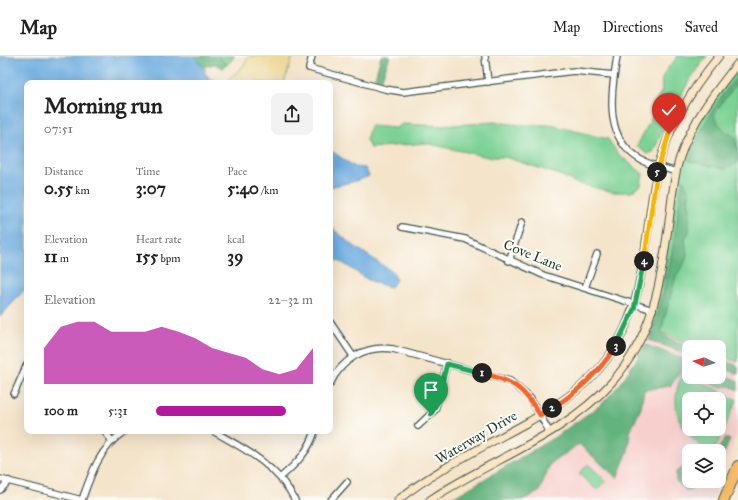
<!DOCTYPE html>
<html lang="en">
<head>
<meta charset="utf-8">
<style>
  body { margin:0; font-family:"IM FELL Great Primer",serif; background:#f2f2f2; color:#222; height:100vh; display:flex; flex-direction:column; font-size:15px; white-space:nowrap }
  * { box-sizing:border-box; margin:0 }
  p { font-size:13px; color:#767676 }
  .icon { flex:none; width:22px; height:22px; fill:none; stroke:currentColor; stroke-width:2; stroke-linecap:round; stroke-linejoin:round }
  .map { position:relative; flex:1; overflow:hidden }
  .drawer { position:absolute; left:24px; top:24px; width:309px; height:354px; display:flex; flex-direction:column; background:#fff; border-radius:8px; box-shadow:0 4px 16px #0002 }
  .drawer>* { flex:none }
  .needle { width:26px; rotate:275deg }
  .fabs { position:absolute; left:682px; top:284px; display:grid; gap:8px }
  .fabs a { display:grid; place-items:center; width:44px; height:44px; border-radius:8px; background:#fff; box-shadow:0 4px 16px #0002; font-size:20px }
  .pin { position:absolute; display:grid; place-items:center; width:34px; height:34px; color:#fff; margin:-41px -17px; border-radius:50% 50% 50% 0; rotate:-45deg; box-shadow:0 0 4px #0007 }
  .pin .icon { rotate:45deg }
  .km { position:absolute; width:20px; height:20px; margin:-10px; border-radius:50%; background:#222; color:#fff; font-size:11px; line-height:20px; text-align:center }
  .round { display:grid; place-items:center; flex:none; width:42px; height:42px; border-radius:8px; background:#f2f2f2 }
  .summary { display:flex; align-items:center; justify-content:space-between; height:68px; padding:0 20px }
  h1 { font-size:22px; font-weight:700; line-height:30px }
  .figures { display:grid; grid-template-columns:repeat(3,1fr); gap:6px; height:68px; padding:4px 20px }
  .figures div { display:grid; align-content:center }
  .figures b { font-size:17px; font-weight:700 }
  .figures small { font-size:11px; font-weight:400 }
  .figures p { font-size:11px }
  .chart { height:112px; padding:8px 20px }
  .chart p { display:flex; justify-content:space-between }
  .chart svg { width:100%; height:72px; margin-top:4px; fill:#b5179e; opacity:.7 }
  ul { padding:0 20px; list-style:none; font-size:13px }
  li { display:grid; grid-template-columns:64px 48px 1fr; align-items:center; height:30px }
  li i { height:10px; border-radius:5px; background:#b5179e }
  header { display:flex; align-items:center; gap:24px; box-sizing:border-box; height:56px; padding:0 20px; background:#fff; border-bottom:1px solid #e0e0e0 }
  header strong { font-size:19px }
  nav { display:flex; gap:22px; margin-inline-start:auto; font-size:14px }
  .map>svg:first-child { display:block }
  .built { fill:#f7d0cd; fill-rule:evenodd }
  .green { fill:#7bd194; stroke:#4d8764; fill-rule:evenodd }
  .forest { fill:#64b37e; stroke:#427859 }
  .sand { fill:#eeda9e; stroke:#868c69 }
  .water { fill:#6cace0; stroke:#46748a }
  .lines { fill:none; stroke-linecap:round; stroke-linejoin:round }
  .street-casing { stroke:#3f564a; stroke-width:8 }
  .secondary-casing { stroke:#3f564a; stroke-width:9 }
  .highway-casing { stroke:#3f564a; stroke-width:12 }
  .street { stroke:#fff; stroke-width:5.5 }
  .secondary { stroke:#fce5c4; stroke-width:7 }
  .highway { stroke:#f8bf6c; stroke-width:10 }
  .split-1-casing { stroke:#fff; stroke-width:8 }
  .split-2-casing { stroke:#fff; stroke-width:8 }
  .split-3-casing { stroke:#fff; stroke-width:8 }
  .split-4-casing { stroke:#fff; stroke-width:8 }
  .split-5-casing { stroke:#fff; stroke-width:8 }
  .split-6-casing { stroke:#fff; stroke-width:8 }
  .split-1 { stroke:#22a559; stroke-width:5 }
  .split-2 { stroke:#f0652b; stroke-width:5 }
  .split-3 { stroke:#f0652b; stroke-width:5 }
  .split-4 { stroke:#22a559; stroke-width:5 }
  .split-5 { stroke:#f5b400; stroke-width:5 }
  .split-6 { stroke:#f5b400; stroke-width:5 }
  .labels { text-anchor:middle; stroke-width:4; stroke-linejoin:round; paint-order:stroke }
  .street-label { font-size:14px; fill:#1f3d34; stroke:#fdfcf7 }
</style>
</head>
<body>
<header>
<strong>Map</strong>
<nav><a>Map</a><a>Directions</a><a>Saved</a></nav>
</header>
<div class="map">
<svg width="738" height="444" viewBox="0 0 738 444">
  <rect width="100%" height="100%" fill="#fdfcf7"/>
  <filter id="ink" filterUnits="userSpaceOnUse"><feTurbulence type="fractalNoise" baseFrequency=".025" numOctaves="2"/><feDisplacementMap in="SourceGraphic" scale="8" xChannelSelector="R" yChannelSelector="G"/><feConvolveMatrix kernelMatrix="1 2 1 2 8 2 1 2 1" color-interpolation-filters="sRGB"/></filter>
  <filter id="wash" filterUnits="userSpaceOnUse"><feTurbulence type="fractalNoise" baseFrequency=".012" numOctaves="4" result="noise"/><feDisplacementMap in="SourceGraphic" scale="16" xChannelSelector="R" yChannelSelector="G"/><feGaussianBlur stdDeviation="0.9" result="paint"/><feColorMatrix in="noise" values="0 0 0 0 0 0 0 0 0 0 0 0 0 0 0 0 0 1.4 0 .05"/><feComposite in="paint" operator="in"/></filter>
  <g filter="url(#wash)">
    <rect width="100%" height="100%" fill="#f4e4ca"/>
    <path class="built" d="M652,273L698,291H689V321H719V299L738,306V375L713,444H451L584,369L633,313ZM689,343H719V373H689ZM689,395H719V425H689Z"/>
    <g class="green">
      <path d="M218,0H234V1L227,9Z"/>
      <path d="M676,0H707C685,28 669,59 655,92L653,96L647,98L637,90L652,61V52L662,34C659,21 667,12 676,3Z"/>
      <path d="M738,12V306L719,299V291H698L650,272C671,219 665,160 682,105C693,69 716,41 738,12Z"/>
      <path d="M494,66L519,69H551L608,83L618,98L643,118L641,129L631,136H613L576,127L560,119L505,101H488L425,87L370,92L366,84L370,70L397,72L402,68L442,70Z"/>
      <path d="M683,317L737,344L714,395C707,395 700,390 695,385C674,367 671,341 683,317ZM689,343H719V373H689Z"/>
      <path d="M588,408L606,425L597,434L579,418Z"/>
    </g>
    <g class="forest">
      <path d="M194,0H218L227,9L222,12L215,8L203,11Z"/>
      <path d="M381,0H390L381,25L375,22Z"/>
      <path d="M738,19C738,33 718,46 714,61L725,76L734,80L738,95V107L724,113L689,105C702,69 714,49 738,19Z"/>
      <path d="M683,123L689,136L688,145L690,153L689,176L685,183L687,199L685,206L676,220L661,275L665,280L689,292V299L649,284C669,233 675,177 683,123Z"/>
      <path d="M646,289L689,305V317L682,314L670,330L644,334L641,352L630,376L628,395L617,422L579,388L550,408L539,436L522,444H449L555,381L602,348L620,328Z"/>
      <path d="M719,303L738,310V318L719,311Z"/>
      <path d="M719,317L738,325V334L729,330L718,331L697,321H719Z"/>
      <path d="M725,382L730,384L719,408V395H717Z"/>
      <path d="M689,408V425H708L686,435L676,425V416Z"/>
    </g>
    <path class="sand" d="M249,0H293L284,27H225L245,8Z"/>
    <g class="water">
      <path d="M0,0H194L206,14L204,16L211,24L213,23L216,27H27V231L0,261Z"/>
      <path d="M330,94L355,111L365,112L369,120C354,127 345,127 330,131Z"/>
      <path d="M330,170L351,188L394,217L396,224L391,231C382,229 373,227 365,222C353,215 344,205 330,202Z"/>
    </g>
  </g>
  <g filter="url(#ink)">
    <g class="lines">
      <defs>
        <g id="street">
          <path d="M312,0L309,12L385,33L403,36L574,15L614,19"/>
          <path d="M485,0L488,26"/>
          <path d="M617,0C612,36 602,82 641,104C652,110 665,112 676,116"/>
          <path d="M402,171L465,183L543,219L653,254"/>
          <path d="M509,205L522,166"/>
          <path d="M585,232L597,198"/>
          <path d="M330,266L353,300"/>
          <path d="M330,328C342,303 365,289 393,293L510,325L530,342L549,375"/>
          <path d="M14,338L27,308"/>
          <path d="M418,370L435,354L447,307"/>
          <path d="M104,375L112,385"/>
          <path d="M213,375C245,393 278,410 295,444"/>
          <path d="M281,421C296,408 309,395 315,375"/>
          <path d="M0,423L82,444C91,418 100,391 125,375"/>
          <path d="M0,434L9,425"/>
          <path d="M331,444L347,426"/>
        </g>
        <g id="secondary">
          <path d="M398,444C435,414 487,389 530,365C557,349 583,333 603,308C649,250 642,183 657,116C667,72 691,34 719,0"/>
          <path d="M430,444C489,404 563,381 612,326C656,276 661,221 670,158C672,139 674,120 680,101C692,65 715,36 738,7"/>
        </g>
        <path id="highway" d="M724,444L738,410"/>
      </defs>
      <use href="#street" class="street-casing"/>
      <use href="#secondary" class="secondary-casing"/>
      <use href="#highway" class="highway-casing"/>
      <use href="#street" class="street"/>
      <use href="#secondary" class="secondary"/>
      <use href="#highway" class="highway"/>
    </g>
  </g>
  <g class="lines" filter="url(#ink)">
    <defs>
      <path id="split-1" d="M431,358L437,346L447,308L482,317"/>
      <path id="split-2" d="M482,317C513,325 523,331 540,359L552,352"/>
      <path id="split-3" d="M552,352C578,336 600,315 616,290"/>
      <path id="split-4" d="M616,290L634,253L644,205"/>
      <path id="split-5" d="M644,205L657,116"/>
      <path id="split-6" d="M657,116L669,78"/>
    </defs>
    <use href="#split-1" class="split-1-casing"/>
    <use href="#split-2" class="split-2-casing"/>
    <use href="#split-3" class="split-3-casing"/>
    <use href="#split-4" class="split-4-casing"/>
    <use href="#split-5" class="split-5-casing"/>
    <use href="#split-6" class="split-6-casing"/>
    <use href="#split-1" class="split-1"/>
    <use href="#split-2" class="split-2"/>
    <use href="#split-3" class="split-3"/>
    <use href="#split-4" class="split-4"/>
    <use href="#split-5" class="split-5"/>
    <use href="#split-6" class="split-6"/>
  </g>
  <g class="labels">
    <g class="street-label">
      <text transform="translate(533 199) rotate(22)" y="5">Cove Lane</text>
      <text transform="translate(476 381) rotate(-30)" y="5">Waterway Drive</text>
    </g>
  </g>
</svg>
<div class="fabs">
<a><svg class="needle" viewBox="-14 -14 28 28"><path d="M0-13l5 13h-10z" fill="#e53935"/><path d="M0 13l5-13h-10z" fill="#767676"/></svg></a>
<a><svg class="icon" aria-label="locate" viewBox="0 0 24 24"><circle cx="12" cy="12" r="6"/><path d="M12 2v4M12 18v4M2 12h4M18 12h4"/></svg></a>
<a><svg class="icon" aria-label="layers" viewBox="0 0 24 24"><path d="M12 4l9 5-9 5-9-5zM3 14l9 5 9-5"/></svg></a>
</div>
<div class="pin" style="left:431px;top:358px;background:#1e9e55"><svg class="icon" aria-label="arrive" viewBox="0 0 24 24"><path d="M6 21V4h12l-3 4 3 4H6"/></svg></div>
<div class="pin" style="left:669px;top:78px;background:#d93025"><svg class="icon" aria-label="check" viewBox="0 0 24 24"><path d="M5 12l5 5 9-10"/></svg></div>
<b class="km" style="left:482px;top:317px">1</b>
<b class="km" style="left:552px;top:352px">2</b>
<b class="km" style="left:616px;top:290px">3</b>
<b class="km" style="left:644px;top:205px">4</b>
<b class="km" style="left:657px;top:116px">5</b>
<section class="drawer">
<div class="summary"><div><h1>Morning run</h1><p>07:51</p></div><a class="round"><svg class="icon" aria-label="share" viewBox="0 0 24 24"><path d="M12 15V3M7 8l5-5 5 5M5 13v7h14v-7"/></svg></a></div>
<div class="figures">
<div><p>Distance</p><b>0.55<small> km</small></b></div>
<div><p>Time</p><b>3:07</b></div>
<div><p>Pace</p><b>5:40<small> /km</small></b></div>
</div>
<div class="figures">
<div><p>Elevation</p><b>11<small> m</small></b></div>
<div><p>Heart rate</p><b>155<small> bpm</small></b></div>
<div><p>kcal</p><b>39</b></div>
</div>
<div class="chart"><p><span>Elevation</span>22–32 m</p>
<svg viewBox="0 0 160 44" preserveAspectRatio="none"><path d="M0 44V22L10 9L20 6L30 6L40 12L50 12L60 12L70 9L80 12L90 16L100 22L110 25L120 28L130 35L140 38L150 35L160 22V44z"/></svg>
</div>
<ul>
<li><b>100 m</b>5:31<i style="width:83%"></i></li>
</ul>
</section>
</div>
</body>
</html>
